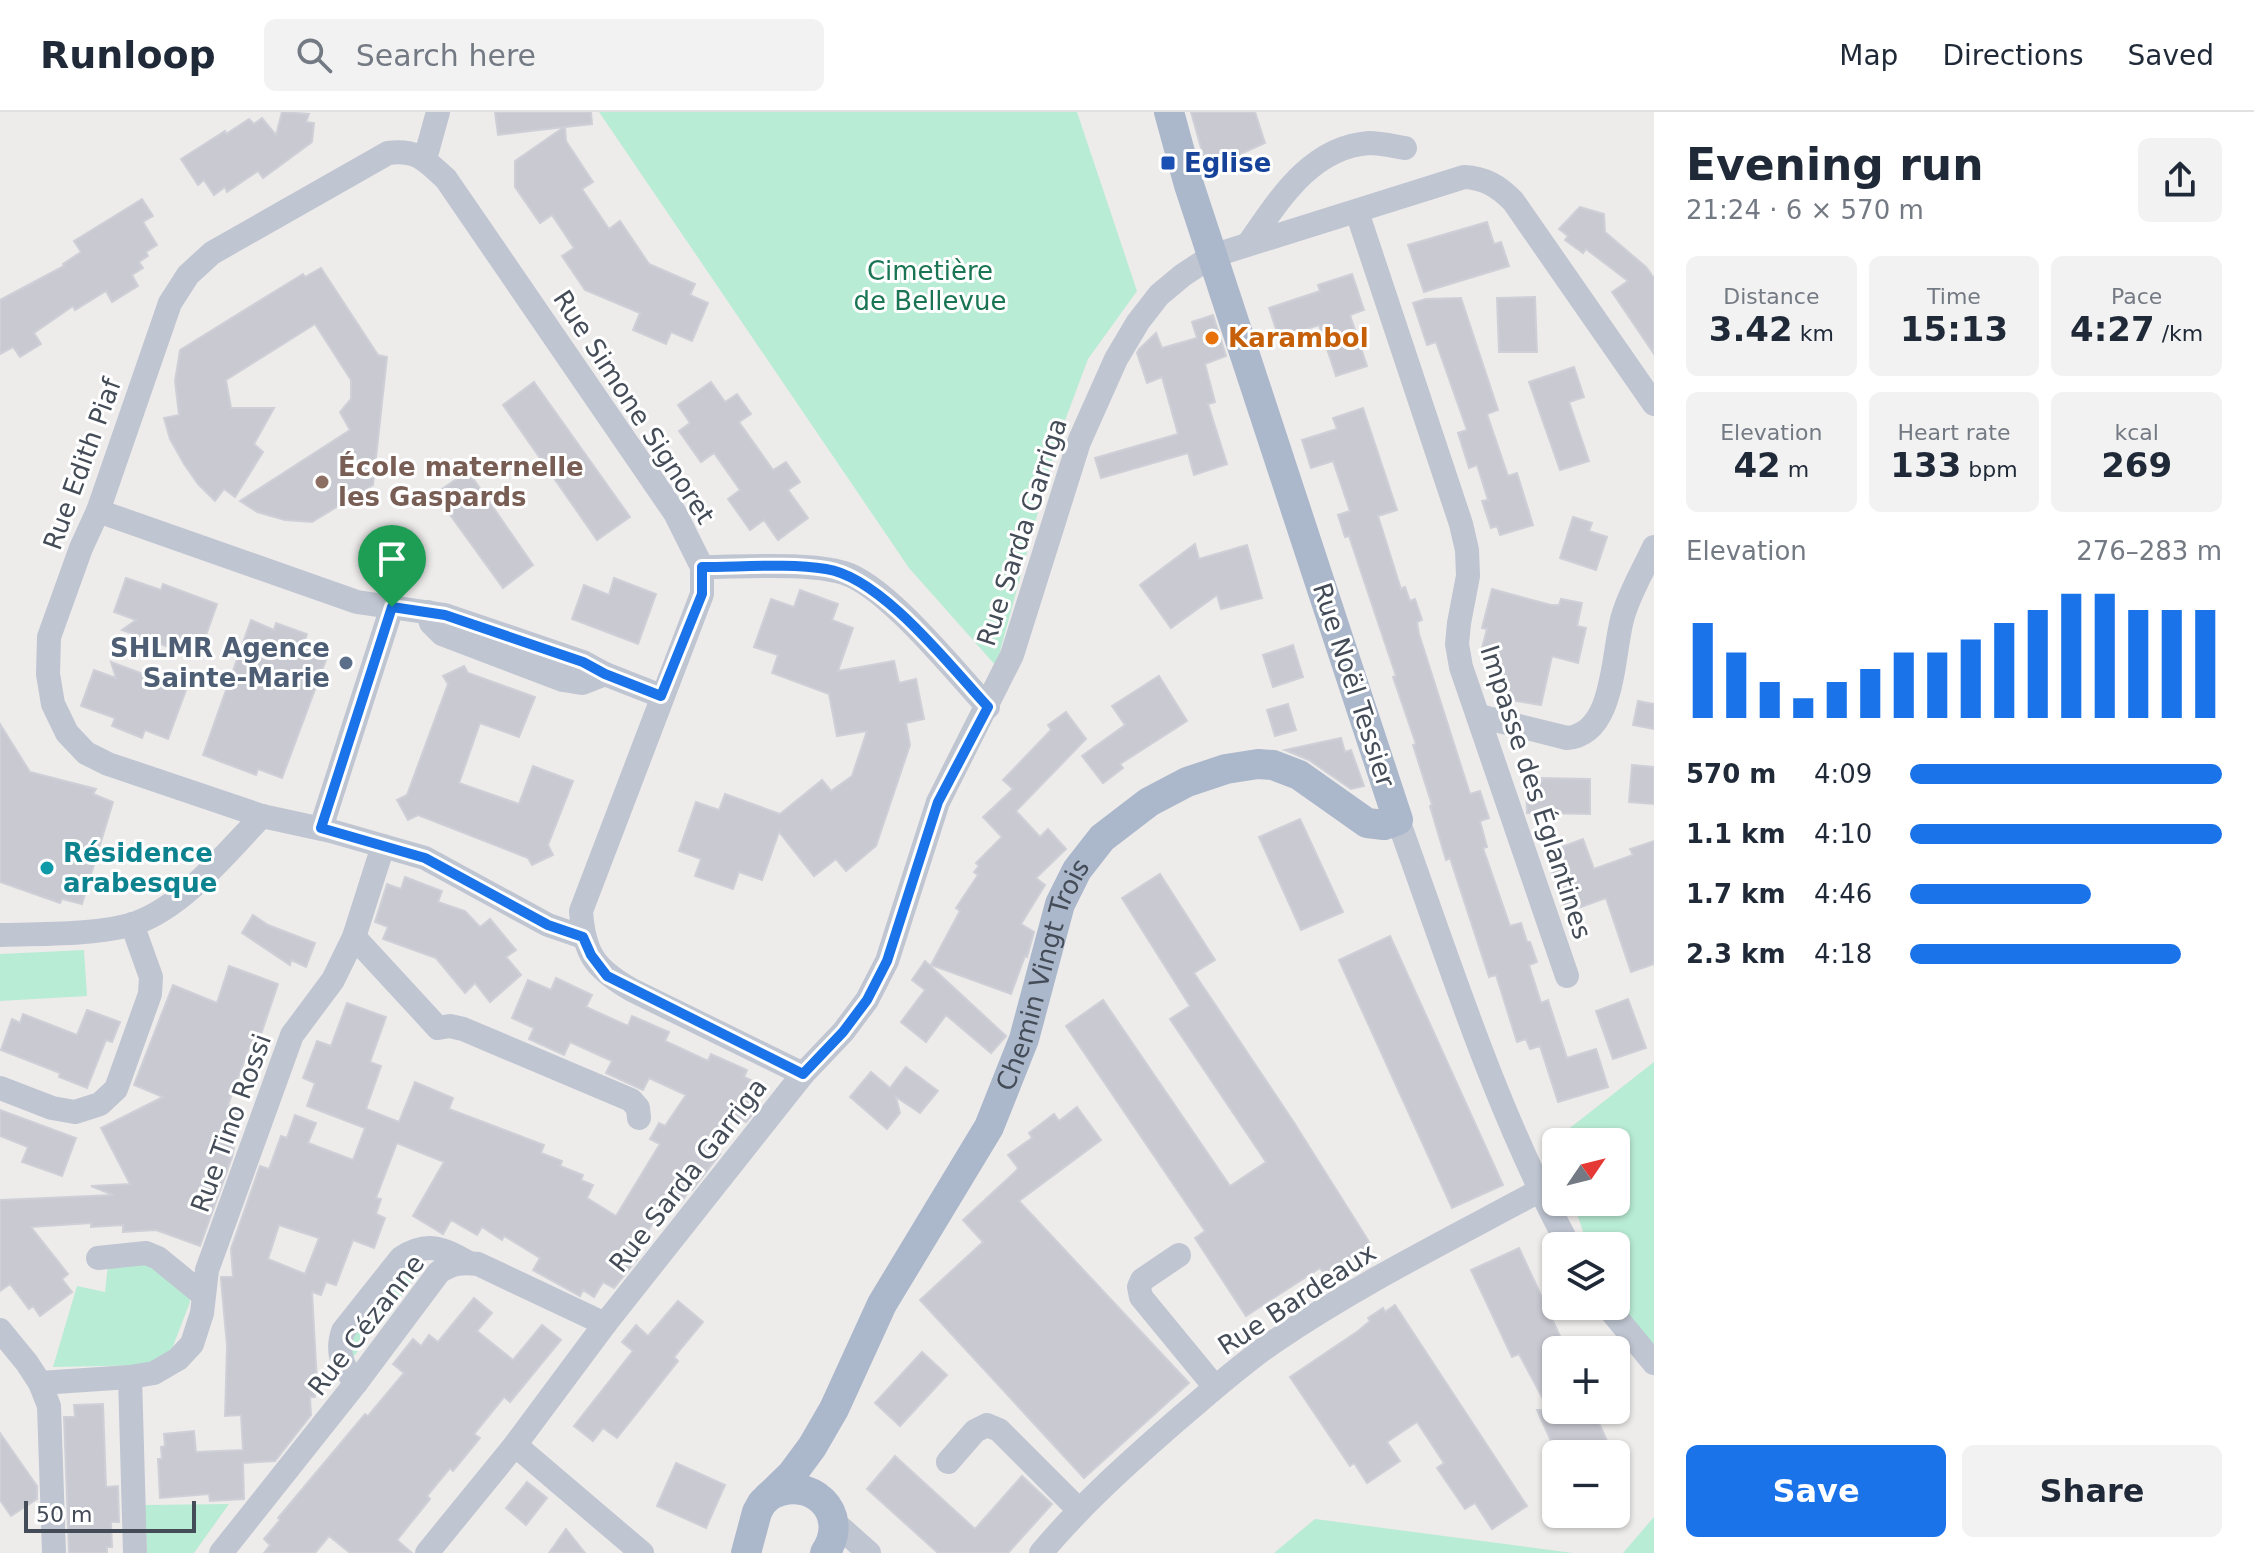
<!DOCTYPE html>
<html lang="en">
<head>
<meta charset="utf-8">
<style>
  body { margin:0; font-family:"DejaVu Sans",sans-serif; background:#f2f2f3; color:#1f2937; height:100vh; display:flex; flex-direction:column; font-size:30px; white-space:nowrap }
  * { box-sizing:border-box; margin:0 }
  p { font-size:26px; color:#747a83 }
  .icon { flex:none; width:44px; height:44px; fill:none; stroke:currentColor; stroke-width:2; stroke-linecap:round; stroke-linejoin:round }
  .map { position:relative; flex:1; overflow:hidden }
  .sheet { display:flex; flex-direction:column; background:#fff; width:600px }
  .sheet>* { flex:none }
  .needle { width:52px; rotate:55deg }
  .fabs { position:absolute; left:1542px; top:1016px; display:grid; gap:16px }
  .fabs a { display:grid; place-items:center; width:88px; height:88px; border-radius:12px; background:#fff; box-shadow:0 2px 6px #0004; font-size:40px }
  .scale { position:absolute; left:24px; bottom:20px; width:172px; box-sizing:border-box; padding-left:8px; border:4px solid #444c58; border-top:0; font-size:22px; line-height:28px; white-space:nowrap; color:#444c58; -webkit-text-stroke:6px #fff; paint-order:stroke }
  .pin { position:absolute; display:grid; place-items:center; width:68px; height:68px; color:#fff; margin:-82px -34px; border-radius:50% 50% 50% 0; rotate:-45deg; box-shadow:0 0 8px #0007 }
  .pin .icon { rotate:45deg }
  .round { display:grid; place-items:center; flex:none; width:84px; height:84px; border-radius:12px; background:#f2f2f3 }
  .headline { display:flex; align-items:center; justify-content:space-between; height:136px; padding:0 32px }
  h1 { font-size:44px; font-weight:700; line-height:60px }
  .stats { display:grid; grid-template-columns:repeat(3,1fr); gap:12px; height:136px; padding:8px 32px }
  .stats div { display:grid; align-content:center; border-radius:12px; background:#f2f2f3; text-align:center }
  .stats b { font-size:34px; font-weight:700 }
  .stats small { font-size:22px; font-weight:400 }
  .stats p { font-size:22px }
  .chart { height:224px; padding:16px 32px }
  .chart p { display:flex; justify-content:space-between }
  .chart svg { width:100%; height:144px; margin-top:8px; stroke:#1a73e8; stroke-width:6 }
  .primary-button { display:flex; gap:16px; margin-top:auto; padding:16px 32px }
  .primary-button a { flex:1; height:92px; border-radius:12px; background:#1a73e8; color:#fff; font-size:32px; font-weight:700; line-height:92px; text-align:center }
  .primary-button a+a { background:#f2f2f3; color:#1f2937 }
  ul { padding:0 32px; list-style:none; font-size:26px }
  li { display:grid; grid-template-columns:128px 96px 1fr; align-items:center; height:60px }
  li i { height:20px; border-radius:10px; background:#1a73e8 }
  header { display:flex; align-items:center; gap:48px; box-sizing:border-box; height:112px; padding:0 40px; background:#fff; border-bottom:2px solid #e0e1e3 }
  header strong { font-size:38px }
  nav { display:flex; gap:44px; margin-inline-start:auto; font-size:28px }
  .search { width:560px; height:72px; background:#f2f2f3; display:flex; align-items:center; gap:20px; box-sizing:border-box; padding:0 28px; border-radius:12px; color:#747a83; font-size:30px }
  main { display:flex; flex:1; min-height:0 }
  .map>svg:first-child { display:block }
  .green { fill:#b9ecd4 }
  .building { fill:#c8c9d1; stroke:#cfd0d7; stroke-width:2; fill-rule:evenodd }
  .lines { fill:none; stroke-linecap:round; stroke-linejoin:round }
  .minor { stroke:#bfc5d1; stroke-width:24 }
  .major { stroke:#abb7ca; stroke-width:30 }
  .route-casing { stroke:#fff; stroke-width:16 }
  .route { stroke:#1a73e8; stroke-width:10 }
  .transit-dot { fill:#1a4fb4; stroke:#fff; stroke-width:3 }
  .food-dot { fill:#e8710a; stroke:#fff; stroke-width:3 }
  .education-dot { fill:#8d6e63; stroke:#fff; stroke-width:3 }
  .service-dot { fill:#5c6f8a; stroke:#fff; stroke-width:3 }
  .culture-dot { fill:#0f9aa8; stroke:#fff; stroke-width:3 }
  .labels { text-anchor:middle; stroke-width:6; stroke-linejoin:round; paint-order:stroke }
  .transit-label { font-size:26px; font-weight:bold; fill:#164399; stroke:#fff; text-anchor:start }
  .park-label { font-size:26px; fill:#197553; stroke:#fff }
  .food-label { font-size:26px; font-weight:bold; fill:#c56008; stroke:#fff; text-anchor:start }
  .street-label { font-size:26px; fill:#444c58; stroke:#fff }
  .education-label { font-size:26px; font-weight:bold; fill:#785e54; stroke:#fff; text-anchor:start }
  .service-label { font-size:26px; font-weight:bold; fill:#4e5e75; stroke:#fff; text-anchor:end }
  .culture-label { font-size:26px; font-weight:bold; fill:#0d838f; stroke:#fff; text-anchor:start }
</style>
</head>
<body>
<header>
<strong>Runloop</strong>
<div class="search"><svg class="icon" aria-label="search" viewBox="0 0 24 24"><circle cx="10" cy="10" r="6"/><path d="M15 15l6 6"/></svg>Search here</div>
<nav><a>Map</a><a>Directions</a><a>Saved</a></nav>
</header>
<main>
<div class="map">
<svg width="1654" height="1441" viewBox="0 0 1654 1441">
  <rect width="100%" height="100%" fill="#eeebeb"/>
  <g class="green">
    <path d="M599,0H1077L1137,179L1088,247L1057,330L996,554L909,456Z"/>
    <path d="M84,838L87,884L0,889V842Z"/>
    <path d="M1654,950V1242L1616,1194V1134H1588L1573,1090H1616V1030H1556V1041L1552,1030Z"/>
    <path d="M407,1147L421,1159L350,1249L346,1222Z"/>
    <path d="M147,1152L189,1183L190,1190L170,1242L154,1253L53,1255L77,1174L105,1180L108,1153Z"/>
    <path d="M229,1392L194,1441H147L145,1393Z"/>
    <path d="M1654,1405V1441H1623Z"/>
    <path d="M1315,1407L1573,1441H1274Z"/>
  </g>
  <g class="building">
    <path d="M282,0L309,2L306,10L314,11L312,30L263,66L258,59L227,80L225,75L214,83L204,68L198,73L181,47L225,19L226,22L249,7L254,12L262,6L276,23Z"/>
    <path d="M495,0H591L592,12L565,15L566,29L593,70L582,77L609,117L620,109L649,152L695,172L690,183L708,191L692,229L671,220L666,232L633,218L640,201L585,178L562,144L574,136L552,103L540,111L515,75V49L564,15L498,23Z"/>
    <path d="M1191,0H1255L1265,31L1207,57Z"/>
    <path d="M142,87L153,104L143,110L157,133L146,140L148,144L139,150L143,156L132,163L138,174L112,190L106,179L75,198L73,194L34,221L41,232L20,245L13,235L0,242V188L64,154L63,152L81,140L74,129Z"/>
    <path d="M1580,95L1604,102L1605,120L1646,155L1654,166V242L1612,180L1628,169L1586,137L1583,141L1565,128L1568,124L1559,117Z"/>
    <path d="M1487,110L1494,132L1501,130L1509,154L1424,180L1408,133Z"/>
    <path d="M321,156L378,243L387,245L373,373L312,410L285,408L257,400L240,389L350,318L340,300L351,287V268L315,212L226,268L231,296H274L254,332L263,340L235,385L224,377L215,389L198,372L184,352L170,327L164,306L179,303L175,269L180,238L303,162L305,165Z"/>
    <path d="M1352,162L1364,198L1350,203L1367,254L1336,264L1319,213L1279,226L1269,196L1320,179L1318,173Z"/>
    <path d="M1535,185L1537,240H1499L1497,186Z"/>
    <path d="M1461,186L1498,298L1487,302L1508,364L1517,361L1533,413L1500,423L1497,414L1491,416L1482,389L1488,388L1477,353L1469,356L1458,321L1467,318L1436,230L1427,233L1413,191L1426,187Z"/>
    <path d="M1213,203L1226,244L1205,252L1215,290L1208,292L1227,352L1194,363L1188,341L1101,366L1095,346L1178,322L1162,265L1147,271L1137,241L1139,237L1156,221L1162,236L1197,226L1192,210Z"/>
    <path d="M1574,255L1584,285L1569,290L1589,349L1560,358L1529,270Z"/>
    <path d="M534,270L630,405L597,428L503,293Z"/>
    <path d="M711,270L725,290L737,282L751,302L739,310L773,358L786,350L800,370L788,378L808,406L778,428L764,408L750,418L728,387L740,378L714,341L701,350L679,319L690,311L678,293Z"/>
    <path d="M1363,296L1397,398L1378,404L1401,477L1405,475L1410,489L1415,487L1422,508L1417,510L1419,522L1470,682L1480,679L1489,706L1480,709L1487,735L1483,736L1510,814L1521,811L1527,830H1530L1537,850L1529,853L1541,891L1548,888L1567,946L1596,937L1608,975L1558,990L1540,934L1530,937L1526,927L1517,930L1496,863L1489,865L1450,746L1446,748L1430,694L1432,693L1413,633L1416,632L1393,565L1396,564L1349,424L1345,425L1338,403L1350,399L1333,349L1311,356L1302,328L1337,317L1333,306Z"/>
    <path d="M468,359L533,453L503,476L435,382Z"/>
    <path d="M1573,405L1592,411L1589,419L1607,425L1596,458L1560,446Z"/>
    <path d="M1195,432L1199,447L1247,433L1262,486L1221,497L1217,483L1171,516L1140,473Z"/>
    <path d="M126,466L161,478L163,472L217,492L198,546L122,518L136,508L114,500Z"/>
    <path d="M614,466L656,482L638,532L572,507L584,473L609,483Z"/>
    <path d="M1492,477L1551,493H1559L1561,487L1582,491L1577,514L1586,516L1578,551L1552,544L1541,593L1510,588L1494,570L1498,555L1491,554L1494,543L1481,540L1487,517L1482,516Z"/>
    <path d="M800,478L838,492L832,508L853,516L838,559L894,549L899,571L916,567L924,607L906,611L910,633L876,734L846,759L836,747L814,764L779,720L762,768L739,760L733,777L695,764L701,747L679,739L696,690L719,698L725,682L780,702L822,668L831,679L852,664L867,619L837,624L829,582L772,561L778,543L754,535L771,487L794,495Z"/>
    <path d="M251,508L274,518L276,511L307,522L305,528L330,537L282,666L258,657L256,663L203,643Z"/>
    <path d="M1293,533L1303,565L1273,575L1263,543Z"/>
    <path d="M111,550L186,578L168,627L145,618L142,626L112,614L115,606L81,594L94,558L116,566Z"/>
    <path d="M464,554L468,561L535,585L519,625L480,611L459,671L519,692L533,654L573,669L548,733L553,743L532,753L528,746L418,703L408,708L397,688L407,683L448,572L443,564Z"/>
    <path d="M1159,564L1187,609L1120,652L1123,656L1103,671L1082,644L1125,613L1112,594Z"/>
    <path d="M1638,589L1654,592V617L1633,613Z"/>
    <path d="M1288,592L1296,618L1275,624L1267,598Z"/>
    <path d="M1066,600L1086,627L1016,699L1040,725L1048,717L1066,737L1036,766L1045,773L1021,812L1034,820L1027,845L1025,844L1011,882L931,853L960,799L956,796L978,763L974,760L979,754L976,751L1002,725L983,705L1013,677L1003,668L1051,618L1048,613Z"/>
    <path d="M0,612L30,660L96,677L93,682L113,690L82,792L62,787L60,791L0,770Z"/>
    <path d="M1341,626L1345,640L1351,638L1364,674L1351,677L1309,648L1285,638Z"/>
    <path d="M1632,653L1654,655V692L1629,690Z"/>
    <path d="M1542,666L1590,667V702L1527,701L1526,669H1542Z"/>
    <path d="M1300,707L1343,800L1301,818L1259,725Z"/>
    <path d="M1583,727L1594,757L1633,743L1630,737L1654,729V852L1631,860L1606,786L1567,800L1545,741Z"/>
    <path d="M1160,762L1215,848L1194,861L1293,1009L1371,1133L1325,1163L1320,1156L1246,1204L1195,1126L1205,1119L1066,914L1103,888L1230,1074L1266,1050L1170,907L1190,894L1122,786Z"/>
    <path d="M405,765L442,779L438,790L465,799L480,815L490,807L516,838L506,845L521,863L490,890L475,871L465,881L436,846L383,827L388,815L375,810L387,772L401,777Z"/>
    <path d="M253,803L268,813L315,831L306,855L291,848L290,853L242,821Z"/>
    <path d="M1390,824L1503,1073L1452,1096L1339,848Z"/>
    <path d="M925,849L1006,924L991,941L946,903L926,930L901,910L925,878L912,868Z"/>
    <path d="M229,854L278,872L256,937L250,934L228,993L244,999L231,1033L234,1035L232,1045L200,1134L156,1118L123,1120V1113L91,1115V1111L31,1115L68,1162L62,1167L72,1180L40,1204L33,1194L29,1197L10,1172L0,1179V1088L113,1083L91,1074L130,1072L101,1016L163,985L134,973L173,873L217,891Z"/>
    <path d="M556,866L592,883L586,895L628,914L632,904L669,920L665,929L708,949L711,942L747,958L744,965L764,974L751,1004L746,1010L727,1001L712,1038L720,1042L692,1078L690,1077L681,1091L673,1086L658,1111L654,1109L633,1145L637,1147L634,1151L614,1176L603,1170L594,1185L583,1178L580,1184L533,1158L540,1146L504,1124L502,1128L482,1115L477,1123L451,1108L443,1122L413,1104L444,1050L397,1031L376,1086L381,1087L376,1102L385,1106L374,1136L353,1128L336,1173L326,1170L321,1183L312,1180L317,1270H314L315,1285H310L311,1303L275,1349L243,1351L244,1387L210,1389L209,1382L160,1386L158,1347H162L161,1335L165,1334L164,1322L194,1319L196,1340L243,1338L241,1303L225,1304L227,1234L221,1168V1165H233L231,1137L260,1054L269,1057L281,1024L287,1026L295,1003L316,1011L308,1031L353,1048L365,1016L307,994L315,971L303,966L317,929L331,934L347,891L386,905L370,950L381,954L366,997L399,1010L415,970L453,986L449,997L544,1033L541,1041L562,1049L560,1054L583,1063L581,1068L593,1073L587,1086L616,1104L660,1032L650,1027L659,1011L665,1014L686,983L649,966L643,978L641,977L606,961L612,949L570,930L564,943L529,927L534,916L512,906L528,868L551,878ZM279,1113L319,1126L305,1162L268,1147Z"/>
    <path d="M1628,887L1646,936L1613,947L1596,899Z"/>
    <path d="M87,898L120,910L112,930L106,928L87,976L59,965L60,961L1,938L12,907L20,911L23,902L77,923Z"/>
    <path d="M906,955L938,979L920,1001L896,985L900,1001L887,1017L850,985L871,960L890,976Z"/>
    <path d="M1077,995L1101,1028L1019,1089L1189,1271L1084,1366L920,1188L983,1130L963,1108L1016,1059L1018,1056L1008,1043L1032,1026L1029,1021L1054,1002L1059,1009Z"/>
    <path d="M0,998L76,1026L62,1064L22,1050L28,1035L0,1024Z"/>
    <path d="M1519,1136L1560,1224L1555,1227L1556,1248L1550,1251L1556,1265V1298H1593L1613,1342H1557L1537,1298H1549L1519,1242L1512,1245L1471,1158Z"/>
    <path d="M474,1186L492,1201L477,1219L513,1248L542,1213L561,1228L510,1290L504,1285L474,1322L480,1326L453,1359L450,1356L427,1384L430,1387L397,1428L412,1441H350L329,1424L315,1441H264L270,1433L264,1427L280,1408L278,1406L365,1302L368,1304L404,1261L393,1252L413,1227L421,1234L429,1223L438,1230Z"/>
    <path d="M678,1189L703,1210L674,1245L678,1249L617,1326L603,1316L593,1329L574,1314L633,1239L622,1230L636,1213L648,1224Z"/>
    <path d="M1395,1193L1527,1394L1492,1417L1475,1391L1465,1397L1437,1356L1444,1351L1417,1310L1387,1330L1400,1349L1367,1371L1354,1351L1350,1354L1290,1265L1358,1219L1370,1209L1368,1206L1383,1196L1385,1200Z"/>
    <path d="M922,1240L947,1263L900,1314L875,1291Z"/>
    <path d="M103,1292L106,1375L118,1374L119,1410H111L112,1435H107V1441H69L64,1305H75L74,1293Z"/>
    <path d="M0,1321L37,1374V1387L11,1404L0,1388Z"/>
    <path d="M895,1344L975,1417L1022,1364L1052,1392L1008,1441H938L867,1377Z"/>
    <path d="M676,1351L725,1373L706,1416L657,1394Z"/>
    <path d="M527,1370L547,1386L526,1413L506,1396Z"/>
    <path d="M566,1417L585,1441H549Z"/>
  </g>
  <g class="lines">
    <g class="minor">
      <path d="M425,47L438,0"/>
      <path d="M1357,100L1461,412L1467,438L1468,464L1459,511L1457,532L1461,555L1567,864"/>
      <path d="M1249,131C1279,88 1311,35 1369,31C1380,31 1393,34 1405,36"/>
      <path d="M98,399L357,490L445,503L583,550L605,562L661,584"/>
      <path d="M702,455C741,455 809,450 844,461C887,474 955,560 988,595"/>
      <path d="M428,500L431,511L442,522L563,568L582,571L605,562"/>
      <path d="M1479,604L1567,626C1616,622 1612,540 1623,504C1630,480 1644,457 1654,435"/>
      <path d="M1398,708C1450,852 1496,999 1569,1134"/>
      <path d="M321,716L392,495"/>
      <path d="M0,823C37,822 102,823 136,811C184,794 227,740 262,704"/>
      <path d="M354,825L438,916L450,914L463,917L631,988L638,996L639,1006"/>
      <path d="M583,825L548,813L425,746L331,719L262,704L108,652L86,641L67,621L53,592L48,562L49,525L81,436L98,399L170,191L188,163L212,141L388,41C417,37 425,48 446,67L675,401L702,455V482L581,799C584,842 595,857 632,878L803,962"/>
      <path d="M0,976L52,996L75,1000L100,992L116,977L150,882L151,865L132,812"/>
      <path d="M1179,1143L1142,1168L1139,1175L1141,1185L1215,1275"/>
      <path d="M98,1146L146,1141L158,1146L202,1182"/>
      <path d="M1607,1194L1654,1251"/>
      <path d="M0,1218L27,1251L40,1271L49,1294L54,1441"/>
      <path d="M130,1265L135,1441"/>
      <path d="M40,1271L130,1265L154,1261L178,1247L192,1232L202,1201L207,1158L292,923L333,868L354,825L383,734"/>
      <path d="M356,1271C342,1254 336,1240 343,1219L401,1146C427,1129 442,1136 467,1150"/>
      <path d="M515,1333L642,1441"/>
      <path d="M948,1350L975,1319L987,1313L999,1318L1079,1398"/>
      <path d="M832,1408L869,1441"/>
      <path d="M221,1441L356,1271L439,1160C452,1151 463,1150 478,1152L605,1212"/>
      <path d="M427,1441L515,1333L605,1212L803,962L843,920L867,888L887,849L938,690L1012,543L1079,330L1116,247L1138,210L1159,183L1183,163L1212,144L1464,65C1485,66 1498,74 1513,89L1654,292"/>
      <path d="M1041,1441C1082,1392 1128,1351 1176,1309C1208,1282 1240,1253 1275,1229C1359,1172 1450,1127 1539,1079"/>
    </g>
    <g class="major">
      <path d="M769,1384C810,1361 852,1401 825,1441"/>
      <path id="s1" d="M746,1441L757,1400L762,1391L792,1362L812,1335L834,1297L882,1192L989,1015L1024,927L1060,792L1077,758L1102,726L1149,690L1187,670L1226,657L1258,652L1273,653L1299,663L1367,711L1384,713L1398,708L1189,73L1169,0"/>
    </g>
  </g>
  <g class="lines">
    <defs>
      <path id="route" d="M702,455C740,455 790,451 826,457C881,465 950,554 988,595L938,690L887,849L867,888L843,920L803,962L607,864L591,843L583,825L548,813L425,746L321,716L392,495L445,503L583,550L605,562L661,584L702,482Z"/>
    </defs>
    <use href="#route" class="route-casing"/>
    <use href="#route" class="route"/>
  </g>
  <rect class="transit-dot" x="1160" y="43" width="16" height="16" rx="4"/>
  <circle class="food-dot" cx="1212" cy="226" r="8"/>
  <circle class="education-dot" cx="322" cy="370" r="8"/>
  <circle class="service-dot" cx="346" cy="551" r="8"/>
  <circle class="culture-dot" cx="47" cy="756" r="8"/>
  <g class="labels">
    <g class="transit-label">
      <text x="1184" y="60">Eglise</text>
    </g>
    <g class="park-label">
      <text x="930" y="168">Cimetière<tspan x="930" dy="30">de Bellevue</tspan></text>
    </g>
    <g class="food-label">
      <text x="1228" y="235">Karambol</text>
    </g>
    <g class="street-label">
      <text transform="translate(634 295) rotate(57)" y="9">Rue Simone Signoret</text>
      <text transform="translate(82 352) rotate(-70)" y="9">Rue Edith Piaf</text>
      <text transform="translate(1022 420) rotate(-72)" y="9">Rue Sarda Garriga</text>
      <text transform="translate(1354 573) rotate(72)" y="9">Rue Noël Tessier</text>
      <text transform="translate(1536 680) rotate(72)" y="9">Impasse des Églantines</text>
      <text dy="9" stroke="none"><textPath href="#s1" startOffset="656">Chemin Vingt Trois</textPath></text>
      <text transform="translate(231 1011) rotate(-70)" y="9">Rue Tino Rossi</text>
      <text transform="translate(688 1063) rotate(-52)" y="9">Rue Sarda Garriga</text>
      <text transform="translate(1297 1187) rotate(-33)" y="9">Rue Bardeaux</text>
      <text transform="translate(366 1213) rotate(-52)" y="9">Rue Cézanne</text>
    </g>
    <g class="education-label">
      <text x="338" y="364">École maternelle<tspan x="338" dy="30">les Gaspards</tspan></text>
    </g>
    <g class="service-label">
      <text x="330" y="545">SHLMR Agence<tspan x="330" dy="30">Sainte-Marie</tspan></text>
    </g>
    <g class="culture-label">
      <text x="63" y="750">Résidence<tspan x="63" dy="30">arabesque</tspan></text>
    </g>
  </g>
</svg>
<div class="fabs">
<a><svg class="needle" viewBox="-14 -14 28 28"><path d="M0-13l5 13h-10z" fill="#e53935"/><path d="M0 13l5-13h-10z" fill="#747a83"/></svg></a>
<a><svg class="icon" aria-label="layers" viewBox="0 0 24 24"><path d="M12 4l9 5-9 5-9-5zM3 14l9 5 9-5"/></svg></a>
<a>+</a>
<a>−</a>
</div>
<div class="scale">50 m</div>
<div class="pin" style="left:392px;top:495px;background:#1e9e55"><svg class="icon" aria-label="arrive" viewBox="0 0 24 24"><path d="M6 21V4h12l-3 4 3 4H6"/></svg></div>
</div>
<section class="sheet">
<div class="headline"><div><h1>Evening run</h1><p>21:24 · 6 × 570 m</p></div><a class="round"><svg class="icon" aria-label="share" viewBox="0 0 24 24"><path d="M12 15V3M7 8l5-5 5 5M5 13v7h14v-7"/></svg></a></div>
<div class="stats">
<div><p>Distance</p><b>3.42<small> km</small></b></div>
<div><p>Time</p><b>15:13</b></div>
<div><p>Pace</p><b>4:27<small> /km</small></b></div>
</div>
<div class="stats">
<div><p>Elevation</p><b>42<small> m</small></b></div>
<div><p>Heart rate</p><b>133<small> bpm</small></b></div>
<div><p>kcal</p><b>269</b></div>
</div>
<div class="chart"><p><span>Elevation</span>276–283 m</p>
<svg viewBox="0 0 160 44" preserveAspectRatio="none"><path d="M5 44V15M15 44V24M25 44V33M35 44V38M45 44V33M55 44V29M65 44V24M75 44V24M85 44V20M95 44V15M105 44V11M115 44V6M125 44V6M135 44V11M145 44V11M155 44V11"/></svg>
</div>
<ul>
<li><b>570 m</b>4:09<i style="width:100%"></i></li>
<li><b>1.1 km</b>4:10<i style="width:100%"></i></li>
<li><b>1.7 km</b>4:46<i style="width:58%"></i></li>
<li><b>2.3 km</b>4:18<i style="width:87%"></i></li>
</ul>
<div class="primary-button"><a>Save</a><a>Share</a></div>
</section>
</main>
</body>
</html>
